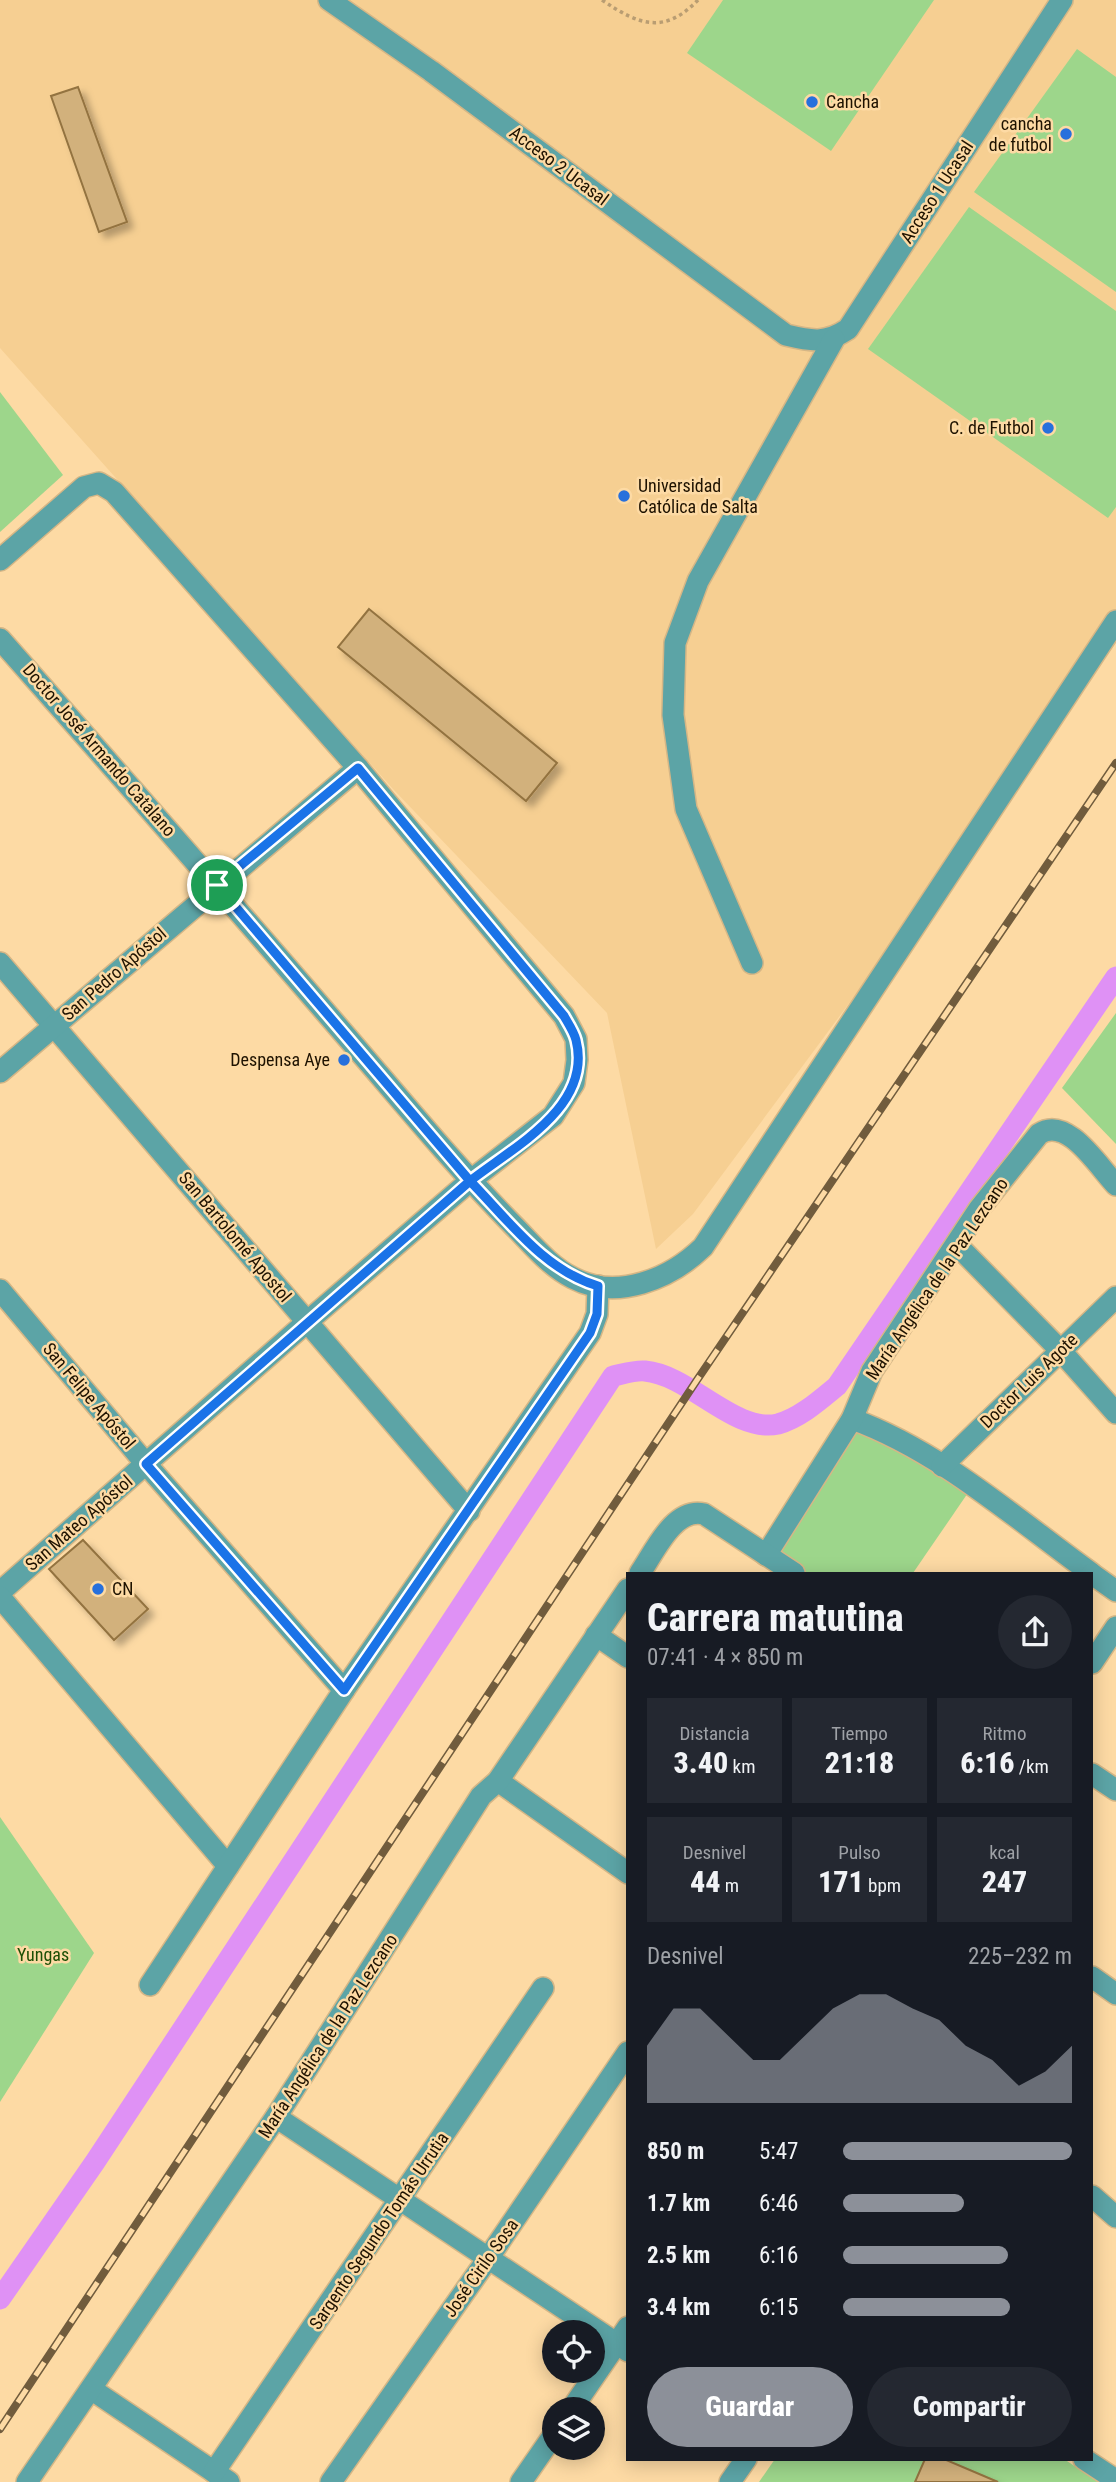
<!DOCTYPE html>
<html lang="es">
<head>
<meta charset="utf-8">
<style>
  body { margin:0; font-family:"Roboto Condensed",sans-serif; background:#242831; color:#f1f3f6; height:100vh; display:flex; flex-direction:column; font-size:26px; white-space:nowrap }
  * { box-sizing:border-box; margin:0 }
  p { font-size:23px; color:#9ea1a6 }
  .icon { flex:none; width:38px; height:38px; fill:none; stroke:currentColor; stroke-width:2; stroke-linecap:round; stroke-linejoin:round }
  .map { position:relative; flex:1; overflow:hidden }
  .side { position:absolute; left:626px; top:1572px; width:467px; height:889px; display:flex; flex-direction:column; background:#171b24; border-radius:0px; box-shadow:0 4px 18px #0003 }
  .side>* { flex:none }
  .fabs { position:absolute; left:542px; top:2320px; display:grid; gap:14px }
  .fabs a { display:grid; place-items:center; width:63px; height:63px; border-radius:50%; background:#171b24; box-shadow:0 4px 18px #0003; font-size:35px }
  .pin { position:absolute; display:grid; place-items:center; width:60px; height:60px; color:#fff; margin:-30px; border:4px solid #fff; border-radius:50%; box-shadow:0 2px 7px #0007 }
  .round { display:grid; place-items:center; flex:none; width:74px; height:74px; border-radius:37px; background:#242831 }
  .head { display:flex; align-items:center; justify-content:space-between; height:119px; padding:0 21px }
  h1 { font-size:38px; font-weight:800; line-height:52px }
  .metrics { display:grid; grid-template-columns:repeat(3,1fr); gap:10px; height:119px; padding:7px 21px }
  .metrics div { display:grid; align-content:center; border-radius:0px; background:#242831; text-align:center }
  .metrics b { font-size:30px; font-weight:800 }
  .metrics small { font-size:19px; font-weight:400 }
  .metrics p { font-size:19px }
  .chart { height:196px; padding:14px 21px }
  .chart p { display:flex; justify-content:space-between }
  .chart svg { width:100%; height:126px; margin-top:7px; fill:#8c9099; opacity:.7 }
  .cta { display:flex; gap:14px; margin-top:auto; padding:14px 21px }
  .cta a { flex:1; height:80px; border-radius:42px; background:#8c9099; color:#fff; font-size:28px; font-weight:800; line-height:80px; text-align:center }
  .cta a+a { background:#242831; color:#f1f3f6 }
  ul { padding:0 21px; list-style:none; font-size:23px }
  li { display:grid; grid-template-columns:112px 84px 1fr; align-items:center; height:52px }
  li i { height:18px; border-radius:9px; background:#8c9099 }
  .map>svg:first-child { display:block }
  .built { fill:#f6cf92 }
  .green { fill:#9dd68b }
  .lines { fill:none; stroke-linecap:round; stroke-linejoin:round }
  .canal { stroke:#df91f5; stroke-width:21 }
  .building { fill:#d2b17c; stroke:#937340; stroke-width:2; filter:url(#shadow) }
  .minor-casing { stroke:#d5b686; stroke-width:24 }
  .path { stroke:#b99d72; stroke-width:3.5; stroke-dasharray:3.5 3.5; stroke-linecap:butt }
  .minor { stroke:#5ca4a6; stroke-width:21 }
  .rail-casing { stroke:#715c3d; stroke-width:8 }
  .rail { stroke:#fddaa4; stroke-width:5; stroke-dasharray:16; stroke-linecap:butt }
  .route-casing { stroke:#fff; stroke-width:14 }
  .route { stroke:#1a73e8; stroke-width:9 }
  .poi-dot { fill:#2770dc; stroke:#fddaa4; stroke-width:2.5 }
  .labels { text-anchor:middle; stroke-width:5; stroke-linejoin:round; paint-order:stroke }
  .poi-label { font-size:18px; fill:#1e1200; stroke:#fddaa4; text-anchor:start }
  .street-label { font-size:18px; fill:#1e1200; stroke:#fddaa4 }
  .park-label { font-size:18px; fill:#1c4f05; stroke:#fddaa4 }
</style>
</head>
<body>
<div class="map">
<svg width="1116" height="2482" viewBox="0 0 1116 2482">
  <defs>
    <filter id="shadow"><feDropShadow dx="6" dy="6" stdDeviation="3.5" flood-color="#0004"/></filter>
  </defs>
  <rect width="100%" height="100%" fill="#fddaa4"/>
  <path class="built" d="M0,0H1116V643L693,1214L656,1249L607,1013L393,789L0,348Z"/>
  <g class="green">
    <path d="M723,0H934L831,151L687,53Z"/>
    <path d="M1077,49L1116,77V292L974,192Z"/>
    <path d="M969,207L1116,311V507L1108,518L868,349Z"/>
    <path d="M0,392L63,475L0,532Z"/>
    <path d="M1116,1013V1144L1062,1088Z"/>
    <path d="M852,1419L972,1487L913,1573H794L766,1555Z"/>
    <path d="M0,1817L94,1953L0,2102Z"/>
    <path d="M775,2459H1064L1098,2482H759Z"/>
  </g>
  <g class="lines">
    <path class="canal" d="M0,2299L95,2162L613,1376C623,1374 635,1370 645,1371C690,1375 735,1434 778,1424C800,1418 820,1400 837,1386L1116,977"/>
  </g>
  <g class="building">
    <path d="M78,87L127,222L99,232L51,96Z"/>
    <path d="M369,609L557,763L526,801L338,647Z"/>
    <path d="M83,1540L148,1609L114,1640L49,1569Z"/>
    <path d="M925,2459H944L998,2482H915Z"/>
  </g>
  <g class="lines">
    <defs>
      <g id="minor">
        <path d="M329,0L431,71L786,335C811,341 826,344 848,329L1062,0"/>
        <path d="M0,560L84,487L99,483L114,492L358,768L564,1016L576,1039L577,1060L574,1083L553,1116L470,1181L307,1322L0,1592"/>
        <path d="M0,639C126,782 252,926 376,1071C421,1124 465,1176 513,1225C532,1244 549,1266 573,1278C617,1301 670,1279 703,1247L1116,621"/>
        <path d="M0,963L469,1511"/>
        <path d="M752,963L686,809L673,715L675,643L698,581L834,339"/>
        <path d="M0,1072L358,768"/>
        <path d="M957,1245L1060,1350L1116,1413"/>
        <path d="M0,1290L146,1464L344,1690"/>
        <path d="M852,1419C940,1451 1016,1519 1091,1573"/>
        <path d="M942,1466L1116,1297"/>
        <path d="M766,1555L852,1419L872,1371L979,1209L1039,1134C1067,1115 1098,1166 1116,1185"/>
        <path d="M640,1573C655,1551 674,1507 704,1514L794,1573"/>
        <path d="M1092,1574L1116,1591"/>
        <path d="M0,1597L228,1866"/>
        <path d="M596,1635L628,1657"/>
        <path d="M1092,1663L1116,1627"/>
        <path d="M1092,1774L1116,1790"/>
        <path d="M498,1781L628,1873"/>
        <path d="M1092,1977L1116,1994"/>
        <path d="M150,1985L344,1690L590,1333L597,1314L598,1286"/>
        <path d="M276,2117L628,2351"/>
        <path d="M1092,2196L1116,2217"/>
        <path d="M91,2389L229,2482"/>
        <path d="M571,2410L628,2327"/>
        <path d="M1084,2459L1116,2480"/>
        <path d="M214,2472L543,1988"/>
        <path d="M27,2482L276,2117L481,1796L498,1781L628,1589"/>
        <path d="M331,2482L489,2257L628,2052"/>
        <path d="M521,2482L555,2433"/>
        <path d="M730,2482L746,2459"/>
      </g>
    </defs>
    <use href="#minor" class="minor-casing"/>
    <path class="path" d="M602,0C639,25 664,35 698,0"/>
    <use href="#minor" class="minor"/>
    <defs>
      <path id="rail" d="M0,2429L697,1380L1116,763"/>
    </defs>
    <use href="#rail" class="rail-casing"/>
    <use href="#rail" class="rail"/>
  </g>
  <g class="lines">
    <defs>
      <path id="route" d="M217,885L470,1181L146,1464L344,1690L590,1333L597,1314L598,1286C544,1270 509,1221 470,1181C513,1147 593,1107 576,1040C574,1032 568,1023 564,1016L358,768L217,885"/>
    </defs>
    <use href="#route" class="route-casing"/>
    <use href="#route" class="route"/>
  </g>
  <g class="poi-dot">
    <circle cx="812" cy="102" r="7"/>
    <circle cx="1066" cy="134" r="7"/>
    <circle cx="1048" cy="428" r="7"/>
    <circle cx="624" cy="496" r="7"/>
    <circle cx="344" cy="1060" r="7"/>
    <circle cx="98" cy="1589" r="7"/>
  </g>
  <g class="labels">
    <g class="poi-label">
      <text x="826" y="108">Cancha</text>
      <text x="1052" y="130" text-anchor="end">cancha<tspan x="1052" dy="21">de futbol</tspan></text>
      <text x="1034" y="434" text-anchor="end">C. de Futbol</text>
      <text x="638" y="492">Universidad<tspan x="638" dy="21">Católica de Salta</tspan></text>
      <text x="330" y="1066" text-anchor="end">Despensa Aye</text>
      <text x="112" y="1595">CN</text>
    </g>
    <g class="street-label">
      <text transform="translate(559 166) rotate(37)" y="6">Acceso 2 Ucasal</text>
      <text transform="translate(937 192) rotate(-57)" y="6">Acceso 1 Ucasal</text>
      <text transform="translate(99 750) rotate(49)" y="6">Doctor José Armando Catalano</text>
      <text transform="translate(114 974) rotate(-41)" y="6">San Pedro Apóstol</text>
      <text transform="translate(235 1237) rotate(50)" y="6">San Bartolomé Apostol</text>
      <text transform="translate(937 1279) rotate(-56)" y="6">María Angélica de la Paz Lezcano</text>
      <text transform="translate(1029 1381) rotate(-44)" y="6">Doctor Luis Agote</text>
      <text transform="translate(89 1396) rotate(50)" y="6">San Felipe Apóstol</text>
      <text transform="translate(79 1523) rotate(-41)" y="6">San Mateo Apóstol</text>
      <text transform="translate(328 2036) rotate(-57)" y="6">María Angélica de la Paz Lezcano</text>
      <text transform="translate(379 2231) rotate(-56)" y="6">Sargento Segundo Tomás Urrutia</text>
      <text transform="translate(481 2268) rotate(-55)" y="6">José Cirilo Sosa</text>
    </g>
    <g class="park-label">
      <text x="43" y="1961">Yungas</text>
    </g>
  </g>
</svg>
<div class="fabs">
<a><svg class="icon" aria-label="locate" viewBox="0 0 24 24"><circle cx="12" cy="12" r="6"/><path d="M12 2v4M12 18v4M2 12h4M18 12h4"/></svg></a>
<a><svg class="icon" aria-label="layers" viewBox="0 0 24 24"><path d="M12 4l9 5-9 5-9-5zM3 14l9 5 9-5"/></svg></a>
</div>
<div class="pin" style="left:217px;top:885px;background:#1e9e55"><svg class="icon" aria-label="arrive" viewBox="0 0 24 24"><path d="M6 21V4h12l-3 4 3 4H6"/></svg></div>
<section class="side">
<div class="head"><div><h1>Carrera matutina</h1><p>07:41 · 4 × 850 m</p></div><a class="round"><svg class="icon" aria-label="share" viewBox="0 0 24 24"><path d="M12 15V3M7 8l5-5 5 5M5 13v7h14v-7"/></svg></a></div>
<div class="metrics">
<div><p>Distancia</p><b>3.40<small> km</small></b></div>
<div><p>Tiempo</p><b>21:18</b></div>
<div><p>Ritmo</p><b>6:16<small> /km</small></b></div>
</div>
<div class="metrics">
<div><p>Desnivel</p><b>44<small> m</small></b></div>
<div><p>Pulso</p><b>171<small> bpm</small></b></div>
<div><p>kcal</p><b>247</b></div>
</div>
<div class="chart"><p><span>Desnivel</span>225–232 m</p>
<svg viewBox="0 0 160 44" preserveAspectRatio="none"><path d="M0 44V24L10 11L20 11L30 20L40 29L50 29L60 20L70 11L80 6L90 6L100 11L110 15L120 24L130 29L140 38L150 33L160 24V44z"/></svg>
</div>
<ul>
<li><b>850 m</b>5:47<i style="width:100%"></i></li>
<li><b>1.7 km</b>6:46<i style="width:53%"></i></li>
<li><b>2.5 km</b>6:16<i style="width:72%"></i></li>
<li><b>3.4 km</b>6:15<i style="width:73%"></i></li>
</ul>
<div class="cta"><a>Guardar</a><a>Compartir</a></div>
</section>
</div>
</body>
</html>
